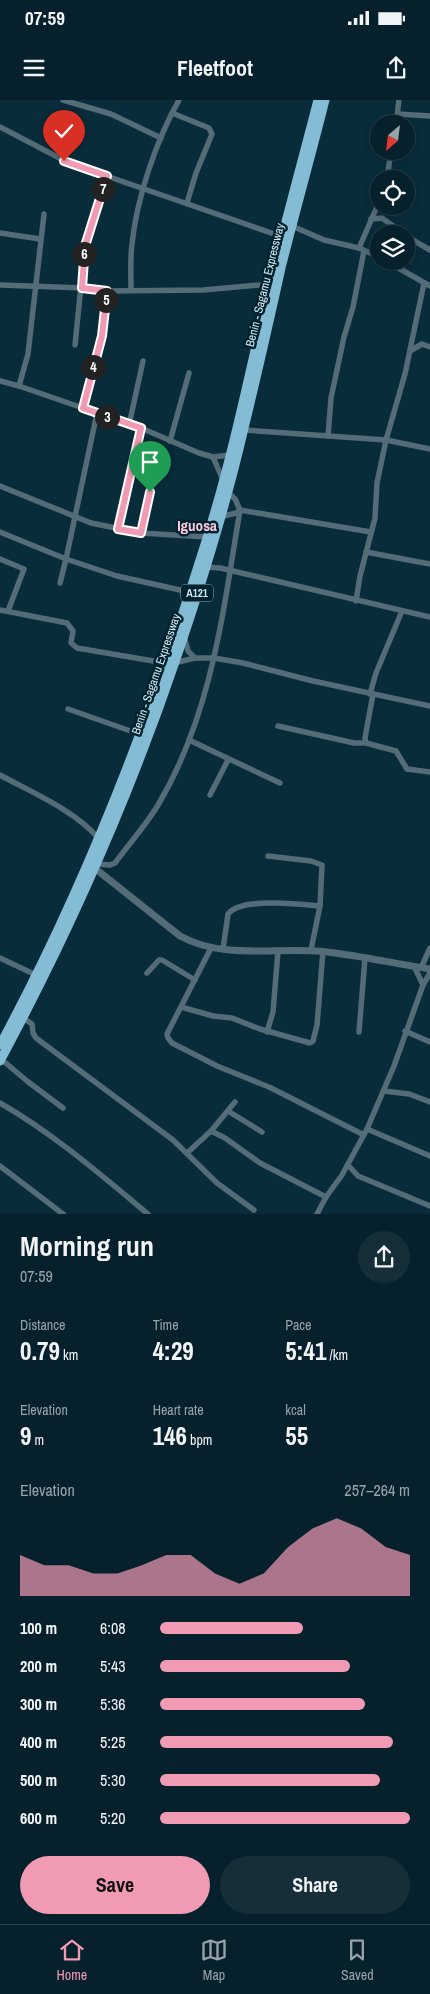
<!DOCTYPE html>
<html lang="en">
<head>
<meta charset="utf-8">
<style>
  body { margin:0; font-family:"Archivo Narrow",sans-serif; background:#152e38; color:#f1f3f6; height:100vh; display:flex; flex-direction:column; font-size:19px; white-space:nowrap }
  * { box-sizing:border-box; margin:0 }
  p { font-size:16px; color:#98a3a9 }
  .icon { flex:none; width:28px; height:28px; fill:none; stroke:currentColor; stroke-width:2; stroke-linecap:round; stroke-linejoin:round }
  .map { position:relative; height:1114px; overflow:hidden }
  .side { display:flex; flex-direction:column; background:#07212c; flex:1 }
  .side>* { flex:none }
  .needle { width:32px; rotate:208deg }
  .fabs { position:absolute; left:370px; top:15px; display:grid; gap:10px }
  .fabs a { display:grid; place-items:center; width:45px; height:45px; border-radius:50%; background:#07212c; box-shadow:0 2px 8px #0003,0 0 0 1px #283e48; font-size:25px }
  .pin { position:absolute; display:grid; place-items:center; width:42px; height:42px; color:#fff; margin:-51px -21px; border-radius:50% 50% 50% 0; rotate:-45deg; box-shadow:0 0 5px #0007 }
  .pin .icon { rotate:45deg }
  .km { position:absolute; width:25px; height:25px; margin:-12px; border-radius:50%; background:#222; color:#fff; font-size:14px; line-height:25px; text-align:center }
  .round { display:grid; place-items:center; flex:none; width:52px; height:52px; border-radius:26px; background:#152e38 }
  .headline { display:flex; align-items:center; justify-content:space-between; height:85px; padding:0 20px }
  h1 { font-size:28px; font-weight:700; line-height:38px }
  .stats { display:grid; grid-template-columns:repeat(3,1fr); gap:8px; height:85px; padding:5px 20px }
  .stats div { display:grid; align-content:center }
  .stats b { font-size:25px; font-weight:700 }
  .stats small { font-size:14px; font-weight:400 }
  .stats p { font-size:14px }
  .chart { height:140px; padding:10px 20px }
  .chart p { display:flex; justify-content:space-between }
  .chart svg { width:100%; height:90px; margin-top:5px; fill:#f19ab4; opacity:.7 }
  .primary-button { display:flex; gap:10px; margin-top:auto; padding:10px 20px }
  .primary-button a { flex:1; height:58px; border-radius:30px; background:#f19ab4; color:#111; font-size:20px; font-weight:700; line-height:58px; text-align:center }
  .primary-button a+a { background:#152e38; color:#f1f3f6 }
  ul { padding:0 20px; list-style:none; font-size:16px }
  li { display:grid; grid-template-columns:80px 60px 1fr; align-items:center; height:38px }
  li i { height:12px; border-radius:6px; background:#f19ab4 }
  .status { display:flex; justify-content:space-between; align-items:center; height:35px; padding:0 25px; background:#07212c; direction:ltr }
  .status svg { height:14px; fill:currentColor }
  header { display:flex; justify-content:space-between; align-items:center; height:65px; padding:0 20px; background:#07212c; font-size:22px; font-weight:700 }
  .tab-bar { display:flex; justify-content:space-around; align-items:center; height:70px; border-top:1px solid #283e48; background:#07212c; font-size:14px; color:#98a3a9 }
  .tab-bar a { display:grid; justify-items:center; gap:2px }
  .tab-bar .current { color:#f19ab4 }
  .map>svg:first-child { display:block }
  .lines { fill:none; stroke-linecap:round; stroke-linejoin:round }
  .minor { stroke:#546c77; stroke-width:5.5 }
  .tertiary { stroke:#546c77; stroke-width:7 }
  .trunk { stroke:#84bcd6; stroke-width:9 }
  .route-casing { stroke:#fff; stroke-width:10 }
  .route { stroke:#f19ab4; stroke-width:6 }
  .labels { text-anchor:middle; stroke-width:5; stroke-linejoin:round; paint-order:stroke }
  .shield { fill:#002330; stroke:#95acb6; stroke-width:1 }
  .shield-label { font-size:11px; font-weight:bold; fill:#d5e7f0 }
  .street-label { font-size:12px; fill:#d5e7f0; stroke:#002330 }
  .quarter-label { font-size:15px; font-weight:bold; fill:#fecbd9; stroke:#002330 }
</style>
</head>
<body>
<div class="status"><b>07:59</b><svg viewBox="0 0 49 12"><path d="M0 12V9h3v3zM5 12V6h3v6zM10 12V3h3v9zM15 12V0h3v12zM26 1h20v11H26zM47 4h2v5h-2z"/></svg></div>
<header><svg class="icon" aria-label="menu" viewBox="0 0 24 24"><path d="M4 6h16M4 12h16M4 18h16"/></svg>Fleetfoot<svg class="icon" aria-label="share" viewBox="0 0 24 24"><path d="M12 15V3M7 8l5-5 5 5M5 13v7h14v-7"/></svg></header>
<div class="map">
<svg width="430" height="1114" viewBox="0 0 430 1114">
  <rect width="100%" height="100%" fill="#092c3a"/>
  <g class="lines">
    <g class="minor">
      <path d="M63,0L111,14L161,38"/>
      <path d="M172,13L209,28L212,34L196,73L187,103"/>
      <path d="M398,14L430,16"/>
      <path d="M396,24L399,0"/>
      <path d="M0,27L69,63L283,137"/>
      <path d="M387,79L391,51"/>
      <path d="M371,119L382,118L404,134"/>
      <path d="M292,126L324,140L359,148L379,157"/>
      <path d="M0,133L40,139"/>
      <path d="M406,136L430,150"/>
      <path d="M359,148L379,102"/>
      <path d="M386,161L430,186"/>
      <path d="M0,185L84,188L107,191L203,190L271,184"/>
      <path d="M131,190C131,175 130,159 132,144C137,97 156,41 179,0"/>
      <path d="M75,245L85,146L107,76"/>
      <path d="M410,251L422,244L430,247"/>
      <path d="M0,281L19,286L141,328L199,353L213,357L230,355"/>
      <path d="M19,286L28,254L44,114"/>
      <path d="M83,308L102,236L107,191"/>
      <path d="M129,325L143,261"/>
      <path d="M242,327L244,330L386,340L430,349"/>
      <path d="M328,336L331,298L344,237L353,207L364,151"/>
      <path d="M170,341L189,273"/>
      <path d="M213,357L223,380"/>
      <path d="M0,386L91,423L141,433L207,437"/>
      <path d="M220,417L236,413L240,410L371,432"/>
      <path d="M118,429L141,328"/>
      <path d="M0,432L66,459L97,313"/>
      <path d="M141,433L150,392"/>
      <path d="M366,452L430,464"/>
      <path d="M0,459L24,469L8,511"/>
      <path d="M206,467L220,468L430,517"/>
      <path d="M60,483L66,459L117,476L189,492"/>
      <path d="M356,501L360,476L375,418L377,383L386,340L405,274L424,183"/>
      <path d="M0,510L67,523L73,531L71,543L77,548L165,563"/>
      <path d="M184,536L188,551L195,558"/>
      <path d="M174,563L195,558H214L243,563L313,581L430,606"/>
      <path d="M370,594L376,573L402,511"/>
      <path d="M373,594L365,638L366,643L396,651L407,669L430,672"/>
      <path d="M68,609L139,634"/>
      <path d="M278,626L354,643H366"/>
      <path d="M189,640L280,683"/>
      <path d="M0,675C31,692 76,711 98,738"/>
      <path d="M210,695L228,660"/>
      <path d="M268,756L311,761L322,765L320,806L311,850"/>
      <path d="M96,764L110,765L115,763C129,744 146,725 158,705C212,614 223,512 240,410L235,399L227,391"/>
      <path d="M211,848L167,934L168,938L172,943L217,966L269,987L364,1035"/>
      <path d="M223,849L228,814C241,797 300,804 320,806"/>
      <path d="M0,858L36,875"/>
      <path d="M414,866L423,885"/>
      <path d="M421,868L430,848"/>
      <path d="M147,873L159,860H162L195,880"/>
      <path d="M181,907L213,916L232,918L260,929L310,943L313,941L317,925L323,851"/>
      <path d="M23,918L32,924L33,933L36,938L173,1040L217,1083L254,1110"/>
      <path d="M405,931L430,942"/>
      <path d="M267,932L273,912L278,851"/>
      <path d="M359,932L365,858"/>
      <path d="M1,959L27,981L63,1008"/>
      <path d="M384,991L409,994L430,1002"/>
      <path d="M0,1003C54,1034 101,1075 148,1114"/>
      <path d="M228,1011L262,1032"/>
      <path d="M367,1029L430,1056"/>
      <path d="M211,1031L225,1038L260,1063L326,1097"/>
      <path d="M187,1053L211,1031L235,1002"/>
      <path d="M348,1065L358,1076L430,1106"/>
      <path d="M0,1066L63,1114"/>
      <path d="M317,1114L326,1097L342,1075L367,1029L394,966L423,885L430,873"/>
    </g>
    <path class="tertiary" d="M92,766L180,836C226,861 278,846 327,852C362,856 396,864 430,869"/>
    <g class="trunk">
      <path d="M0,945C87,784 153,612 207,438C233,355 250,270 270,185C285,123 302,62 318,0"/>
      <path d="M0,961C69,833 129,697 176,559C202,483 226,406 244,328C257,275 269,222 281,168C295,112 311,56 325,0"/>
    </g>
  </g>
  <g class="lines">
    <defs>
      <path id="route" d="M64,61L107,76L85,146L82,188L107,191L102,236L83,308L141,328L118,429L141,433L150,392"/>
    </defs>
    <use href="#route" class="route-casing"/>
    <use href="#route" class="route"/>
  </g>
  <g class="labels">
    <rect class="shield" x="181" y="484.5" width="32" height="17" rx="4"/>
    <g class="shield-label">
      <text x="197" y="497">A121</text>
    </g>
    <g class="street-label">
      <text transform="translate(265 185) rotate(-76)" y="4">Benin - Sagamu Expressway</text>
      <text transform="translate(156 574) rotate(-71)" y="4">Benin - Sagamu Expressway</text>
    </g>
    <g class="quarter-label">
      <text x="197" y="431">Iguosa</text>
    </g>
  </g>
</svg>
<div class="fabs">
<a><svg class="needle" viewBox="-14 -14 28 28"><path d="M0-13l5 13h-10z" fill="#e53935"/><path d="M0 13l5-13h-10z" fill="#98a3a9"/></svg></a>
<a><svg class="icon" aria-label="locate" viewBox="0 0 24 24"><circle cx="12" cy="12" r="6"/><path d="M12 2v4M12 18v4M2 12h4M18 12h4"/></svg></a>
<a><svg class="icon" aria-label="layers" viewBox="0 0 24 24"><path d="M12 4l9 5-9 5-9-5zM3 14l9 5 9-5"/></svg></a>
</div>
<div class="pin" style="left:150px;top:392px;background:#1e9e55"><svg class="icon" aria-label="arrive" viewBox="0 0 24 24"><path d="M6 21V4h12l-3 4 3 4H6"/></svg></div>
<div class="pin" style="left:64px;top:61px;background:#d93025"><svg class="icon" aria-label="check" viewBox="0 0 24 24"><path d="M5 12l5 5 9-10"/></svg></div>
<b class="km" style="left:107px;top:317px">3</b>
<b class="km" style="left:93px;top:267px">4</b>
<b class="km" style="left:106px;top:200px">5</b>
<b class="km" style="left:84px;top:154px">6</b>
<b class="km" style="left:103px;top:89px">7</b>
</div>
<section class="side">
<div class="headline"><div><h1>Morning run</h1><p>07:59</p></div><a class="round"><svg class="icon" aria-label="share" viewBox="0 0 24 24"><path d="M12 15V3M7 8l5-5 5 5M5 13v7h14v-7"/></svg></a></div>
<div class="stats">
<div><p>Distance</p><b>0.79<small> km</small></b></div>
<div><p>Time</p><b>4:29</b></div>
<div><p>Pace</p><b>5:41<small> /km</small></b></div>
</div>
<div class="stats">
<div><p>Elevation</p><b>9<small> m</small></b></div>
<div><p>Heart rate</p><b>146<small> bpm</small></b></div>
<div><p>kcal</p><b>55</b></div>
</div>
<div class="chart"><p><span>Elevation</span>257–264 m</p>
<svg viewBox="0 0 160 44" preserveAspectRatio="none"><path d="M0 44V24L10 29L20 29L30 33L40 33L50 29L60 24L70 24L80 33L90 38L100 33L110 20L120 11L130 6L140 11L150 20L160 24V44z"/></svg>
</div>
<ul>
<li><b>100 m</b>6:08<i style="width:57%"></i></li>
<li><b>200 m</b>5:43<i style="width:76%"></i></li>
<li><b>300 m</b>5:36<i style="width:82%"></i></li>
<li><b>400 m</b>5:25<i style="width:93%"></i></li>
<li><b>500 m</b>5:30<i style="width:88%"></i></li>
<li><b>600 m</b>5:20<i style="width:100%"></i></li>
</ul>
<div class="primary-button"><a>Save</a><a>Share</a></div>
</section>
<nav class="tab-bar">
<a class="current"><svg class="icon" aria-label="home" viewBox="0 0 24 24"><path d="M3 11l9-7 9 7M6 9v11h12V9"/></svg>Home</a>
<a><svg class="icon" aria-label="map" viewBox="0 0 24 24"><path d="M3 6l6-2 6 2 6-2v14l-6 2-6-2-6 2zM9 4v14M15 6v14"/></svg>Map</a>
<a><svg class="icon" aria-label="saved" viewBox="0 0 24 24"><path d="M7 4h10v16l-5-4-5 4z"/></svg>Saved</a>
</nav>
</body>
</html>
